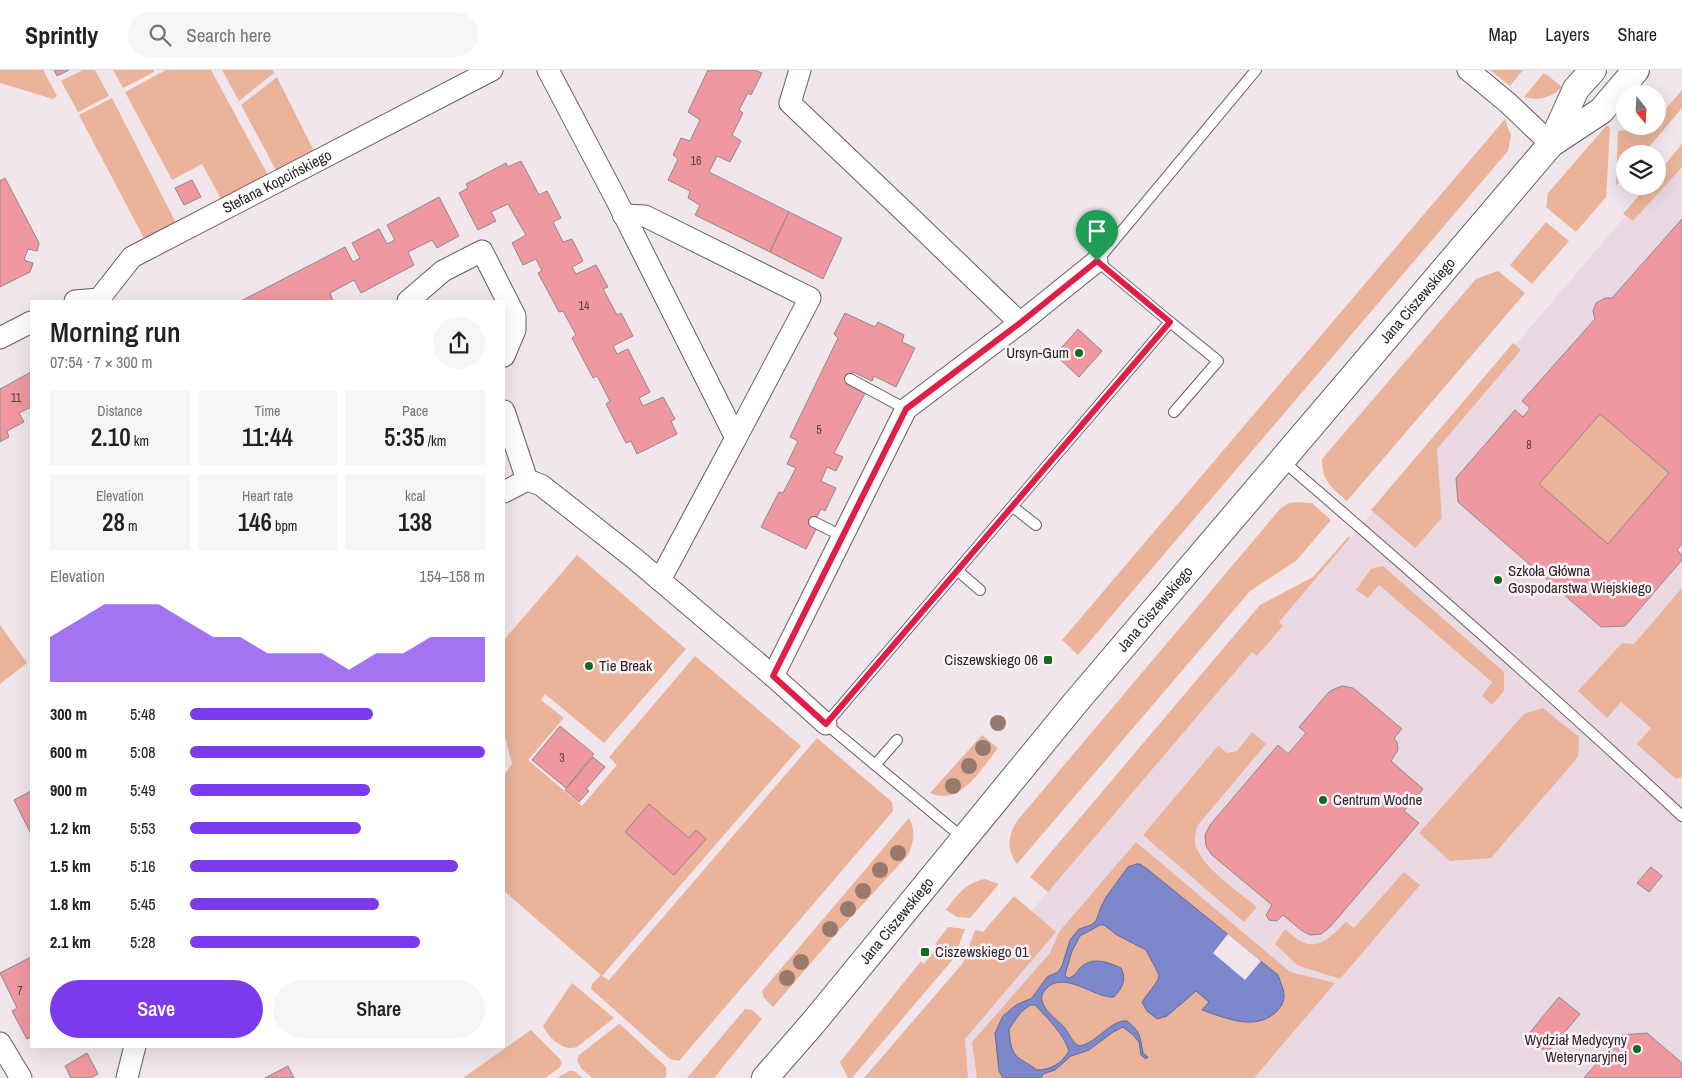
<!DOCTYPE html>
<html lang="en">
<head>
<meta charset="utf-8">
<style>
  body { margin:0; font-family:"Archivo Narrow",sans-serif; background:#f6f6f6; color:#222; height:100vh; display:flex; flex-direction:column; font-size:19px; white-space:nowrap }
  * { box-sizing:border-box; margin:0 }
  p { font-size:16px; color:#767676 }
  .icon { flex:none; width:28px; height:28px; fill:none; stroke:currentColor; stroke-width:2; stroke-linecap:round; stroke-linejoin:round }
  .map { position:relative; flex:1; overflow:hidden }
  .panel { position:absolute; left:30px; top:230px; width:475px; height:748px; display:flex; flex-direction:column; background:#fff; border-radius:0px; box-shadow:0 5px 20px #0002 }
  .panel>* { flex:none }
  .needle { width:32px; rotate:162deg }
  .controls { position:absolute; left:1616px; top:15px; display:grid; gap:10px }
  .controls a { display:grid; place-items:center; width:50px; height:50px; border-radius:50%; background:#fff; box-shadow:0 5px 20px #0002; font-size:25px }
  .pin { position:absolute; display:grid; place-items:center; width:42px; height:42px; color:#fff; margin:-51px -21px; border-radius:50% 50% 50% 0; rotate:-45deg; box-shadow:0 0 5px #0007 }
  .pin .icon { rotate:45deg }
  .round { display:grid; place-items:center; flex:none; width:52px; height:52px; border-radius:26px; background:#f6f6f6 }
  .head { display:flex; align-items:center; justify-content:space-between; height:85px; padding:0 20px }
  h1 { font-size:28px; font-weight:600; line-height:38px }
  .figures { display:grid; grid-template-columns:repeat(3,1fr); gap:8px; height:85px; padding:5px 20px }
  .figures div { display:grid; align-content:center; border-radius:0px; background:#f6f6f6; text-align:center }
  .figures b { font-size:25px; font-weight:600 }
  .figures small { font-size:14px; font-weight:400 }
  .figures p { font-size:14px }
  .chart { height:140px; padding:10px 20px }
  .chart p { display:flex; justify-content:space-between }
  .chart svg { width:100%; height:90px; margin-top:5px; fill:#7c3aed; opacity:.7 }
  .primary-button { display:flex; gap:10px; margin-top:auto; padding:10px 20px }
  .primary-button a { flex:1; height:58px; border-radius:30px; background:#7c3aed; color:#fff; font-size:20px; font-weight:600; line-height:58px; text-align:center }
  .primary-button a+a { background:#f6f6f6; color:#222 }
  ul { padding:0 20px; list-style:none; font-size:16px }
  li { display:grid; grid-template-columns:80px 60px 1fr; align-items:center; height:38px }
  li i { height:12px; border-radius:6px; background:#7c3aed }
  header { display:flex; align-items:center; gap:30px; box-sizing:border-box; height:70px; padding:0 25px; background:#fff; border-bottom:1px solid #e0e0e0 }
  header strong { font-size:24px }
  nav { display:flex; gap:28px; margin-inline-start:auto; font-size:18px }
  .search { width:350px; height:45px; background:#f6f6f6; display:flex; align-items:center; gap:12px; box-sizing:border-box; padding:0 18px; border-radius:28px; color:#767676; font-size:19px }
  .map>svg:first-child { display:block }
  .built { fill:#ead8e2 }
  .green { fill:#ebb49a }
  .water { fill:#7c87cc; stroke:#636a9b; fill-rule:evenodd }
  .pier { fill:#f0e6ec }
  .building { fill:#ef98a0; stroke:#938788; fill-rule:evenodd }
  .lines { fill:none; stroke-linecap:round; stroke-linejoin:round }
  .service-casing { stroke:#675e63; stroke-width:12 }
  .minor-casing { stroke:#675e63; stroke-width:23 }
  .tertiary-casing { stroke:#675e63; stroke-width:28 }
  .service { stroke:#fff; stroke-width:10 }
  .minor { stroke:#fff; stroke-width:21 }
  .tertiary { stroke:#fff; stroke-width:26 }
  .tree { fill:#987a6d }
  .route-casing { stroke:#fff; stroke-width:10 }
  .route { stroke:#e11d48; stroke-width:6 }
  .poi-dot { fill:#106e1b; stroke:#fef3f9; stroke-width:2 }
  .labels { text-anchor:middle; stroke-width:5; stroke-linejoin:round; paint-order:stroke }
  .number-label { font-size:12px; fill:#5b4246 }
  .street-label { font-size:15px; fill:#2a2628; stroke:#fef3f9 }
  .poi-label { font-size:15px; fill:#2a2628; stroke:#fef3f9; text-anchor:start }
</style>
</head>
<body>
<header>
<strong>Sprintly</strong>
<div class="search"><svg class="icon" aria-label="search" viewBox="0 0 24 24"><circle cx="10" cy="10" r="6"/><path d="M15 15l6 6"/></svg>Search here</div>
<nav><a>Map</a><a>Layers</a><a>Share</a></nav>
</header>
<div class="map">
<svg width="1682" height="1008" viewBox="0 0 1682 1008">
  <rect width="100%" height="100%" fill="#f0e6ec"/>
  <path class="built" d="M1682,80V1008H924L921,971L1252,582L1257,586L1283,556L1279,552L1651,116H1658Z"/>
  <g class="green">
    <path d="M0,0H43L57,26L53,29L0,13Z"/>
    <path d="M83,0H95L109,26L78,42L61,11Z"/>
    <path d="M113,0H154V2L123,18Z"/>
    <path d="M166,0H211L268,105L221,129L202,94L172,110L125,22Z"/>
    <path d="M222,0H273L274,3L239,31Z"/>
    <path d="M1490,0H1523L1510,16Z"/>
    <path d="M1543,4H1546L1562,17C1551,28 1539,31 1524,27Z"/>
    <path d="M277,7L316,85L278,104L241,35Z"/>
    <path d="M1682,20V38L1643,84H1625V105L1616,116L1618,61L1658,56V48Z"/>
    <path d="M112,28L175,151L174,157L146,172L79,45Z"/>
    <path d="M1505,49L1511,66L1508,81L1078,585L1062,570Z"/>
    <path d="M1607,55L1610,58L1606,127L1576,162L1546,137L1548,123Z"/>
    <path d="M1682,74V97L1633,151L1623,144L1647,116H1658V103Z"/>
    <path d="M1546,152L1569,171L1532,214L1510,195Z"/>
    <path d="M1498,201L1525,223L1347,431C1333,419 1321,410 1322,389L1476,209Z"/>
    <path d="M1513,273L1521,280L1437,379L1442,448L1415,478L1371,440Z"/>
    <path d="M1600,344L1669,403L1608,474L1539,414Z"/>
    <path d="M1297,432L1312,433L1331,450L1296,491L1250,521L1017,794C1006,779 1008,766 1017,751L1280,439L1289,433Z"/>
    <path d="M1349,466L1350,468L1279,552L1283,556L1257,586L1252,582L1048,822L1030,807L1260,535L1313,507Z"/>
    <path d="M577,485L686,579L604,673L545,624L541,630L564,648L528,690L582,736L617,695L609,687L695,586L801,676L602,906L609,910L817,668L892,732L893,741L679,991L670,989L591,919L592,914L601,905L504,821V705L512,694L504,664V570Z"/>
    <path d="M1383,496L1504,602V621L1492,635L1482,626L1492,612L1379,515L1368,528L1356,520L1371,499Z"/>
    <path d="M1682,518V707L1676,709L1637,674L1651,658L1621,632L1607,648L1578,621L1622,573L1634,574Z"/>
    <path d="M0,555L27,593L0,614Z"/>
    <path d="M1543,638L1579,667L1578,687L1491,788L1450,791L1419,763L1524,644Z"/>
    <path d="M1252,662L1266,674L1197,756C1196,761 1194,767 1195,772C1197,794 1240,823 1257,837L1244,852L1143,765L1218,676L1227,683L1237,681Z"/>
    <path d="M982,665L998,678C982,698 961,737 930,723Z"/>
    <path d="M909,748C916,762 914,772 908,785L842,857L773,937L764,928L762,921Z"/>
    <path d="M1136,772L1290,902L1335,913L1254,1008H977L972,972L1050,883L1059,862Z"/>
    <path d="M1404,802L1420,815L1340,909L1297,895L1275,874L1285,859C1313,886 1323,874 1346,852L1354,858Z"/>
    <path d="M985,809L999,814L970,848L957,847L946,840C957,825 965,813 985,809Z"/>
    <path d="M1014,826L1056,862L965,969L968,1008H864L963,893L975,860L983,862Z"/>
    <path d="M948,857L965,859L954,888L852,1008H848L840,992L921,891L924,894L937,877L935,874Z"/>
    <path d="M572,913L614,948L577,977C563,982 549,968 543,956Z"/>
    <path d="M745,939L752,940L762,949L714,1008H687Z"/>
    <path d="M619,954L621,955L666,997V1006L665,1008H592L581,998L577,990L579,985Z"/>
    <path d="M531,960L560,989L562,993L559,998L545,1008H463Z"/>
    <path d="M569,1001H574L583,1008H557Z"/>
  </g>
  <path class="water" d="M1136,794H1140L1146,798L1278,905C1284,921 1289,930 1275,943C1254,961 1225,948 1202,940L1209,932L1196,921L1167,946L1157,949L1147,941L1142,932L1158,910L1159,905L1155,897L1146,880L1117,865L1104,855H1100L1080,866L1072,881L1065,905L1068,908C1074,907 1076,903 1080,898C1092,886 1108,892 1121,898C1127,910 1122,918 1114,927C1095,929 1063,898 1045,920C1033,934 1057,949 1064,957C1069,963 1072,972 1079,976C1096,974 1111,949 1127,951C1141,962 1140,967 1143,983L1148,987L1146,989L1141,985L1139,972L1133,965L1123,957L1113,962L1089,980L1071,986L1055,1000L1043,1004L1041,1008H1003L999,1001L995,963L1003,946L1016,935L1032,928L1047,907L1058,902L1062,896L1070,870L1079,859L1091,855L1096,851L1101,837L1106,827L1128,797ZM1030,935H1035C1048,949 1063,963 1069,981C1062,993 1051,1000 1037,1000C1031,995 1026,993 1020,989C1010,983 1010,969 1009,959L1021,942Z"/>
  <path class="pier" d="M1228,864L1261,891L1245,910L1213,883Z"/>
  <g class="building">
    <path d="M54,0H69L57,6Z"/>
    <path d="M708,0H755L762,3L751,25L748,23L739,40L743,43L732,65L741,71L730,92L717,86L709,102L789,142L770,182L695,145L700,135L688,128L690,121L668,110L678,89L673,85L681,68L690,71L700,50L688,42Z"/>
    <path d="M521,91L539,125L547,121L561,148L553,152L563,172L572,169L583,191L572,197L576,204L596,195L608,217L603,219L617,245L621,243L633,266L613,276L617,284L628,279L650,322L639,328L643,336L663,327L675,349L671,351L677,364L637,384L631,371L626,373L606,334L610,331L597,306L593,308L572,268L576,265L563,241L559,242L538,203L542,201L536,189L523,195L512,173L526,165L508,134L491,142L496,151L478,160L459,123L468,118L466,114L506,93L508,97Z"/>
    <path d="M5,108L39,173L37,181L28,179L24,190L33,193L30,202L0,217V111Z"/>
    <path d="M192,110L201,127L184,135L175,118Z"/>
    <path d="M439,127L459,166L437,178L432,170L408,182L414,195L361,223L354,210L330,223L333,231H241L345,177L353,192L360,188L352,173L379,159L387,174L395,170L387,155Z"/>
    <path d="M789,142L842,168L823,209L770,182Z"/>
    <path d="M1682,149V474L1677,480L1682,485V490L1625,556L1601,557L1458,432L1456,408L1515,340L1523,347L1530,338L1522,331L1595,249L1593,241L1596,233L1605,228H1612ZM1600,344L1669,403L1608,474L1539,414Z"/>
    <path d="M845,243L875,257L878,252L904,265L902,272L915,278L896,317L874,306L872,311L853,302L847,314L865,323L834,383L843,387L836,401L827,397L821,411L836,418L825,441L821,439L814,452L817,457L806,479L761,457L779,422L783,423L796,398L787,394L798,371L790,367L838,268L834,264Z"/>
    <path d="M1078,259L1102,281L1079,307L1055,285Z"/>
    <path d="M31,302V337L19,343L24,352L7,361L9,367L0,372V319Z"/>
    <path d="M1342,616L1353,618L1357,621L1402,659L1394,668L1397,672L1398,680L1391,691L1423,719L1404,741L1419,753L1330,857L1321,864L1310,865L1301,860L1283,845L1277,851L1269,850L1266,845L1272,835L1212,785L1206,776L1205,765L1210,755L1278,675L1288,684L1306,663L1299,657L1328,623L1332,620Z"/>
    <path d="M560,656L594,684L566,718L532,690Z"/>
    <path d="M593,687L605,697L586,719L589,721L579,732L565,720Z"/>
    <path d="M31,721V764L14,730Z"/>
    <path d="M649,734L689,768L696,760L706,769L674,805L625,762Z"/>
    <path d="M1651,797L1662,806L1649,822L1637,813Z"/>
    <path d="M31,887V967L27,969L12,941L17,938L0,903Z"/>
    <path d="M1559,927L1580,944L1547,983L1527,966Z"/>
    <path d="M1647,963L1682,993V1008H1584L1621,965Z"/>
    <path d="M87,983L98,1004L91,1008H71L65,996Z"/>
    <path d="M288,996L294,1008H265Z"/>
  </g>
  <g class="lines">
    <defs>
      <g id="service">
        <path d="M1170,252L1218,291L1174,342"/>
        <path d="M850,309L906,339"/>
        <path d="M1283,391C1418,507 1552,625 1682,746"/>
        <path d="M1013,437L1036,455"/>
        <path d="M814,452L842,466"/>
        <path d="M958,501L980,520"/>
        <path d="M875,695L897,670"/>
        <path d="M963,768L826,654L1170,252L1097,191L1256,0"/>
      </g>
      <g id="minor">
        <path d="M548,0L616,129L736,368L660,510"/>
        <path d="M800,0L790,33L911,148L1020,253"/>
        <path d="M1468,0L1508,33L1551,74"/>
        <path d="M623,145L645,146L810,228L736,368"/>
        <path id="s1" d="M75,231L99,229L132,187L492,0"/>
        <path d="M408,231L443,201L482,181L515,246V260L504,286"/>
        <path d="M0,268L31,252"/>
        <path d="M504,341L527,410"/>
        <path d="M504,422L527,410L541,415L635,489L773,606L826,654"/>
        <path d="M773,606L906,339L1020,253L1097,191"/>
        <path d="M0,973L21,1008"/>
        <path d="M127,1008L135,976"/>
      </g>
      <g id="tertiary">
        <path d="M1551,74L1601,41L1636,0"/>
        <path id="s2" d="M765,1008L813,953L1076,632L1551,74L1576,19L1593,0"/>
      </g>
    </defs>
    <use href="#service" class="service-casing"/>
    <use href="#minor" class="minor-casing"/>
    <use href="#tertiary" class="tertiary-casing"/>
    <use href="#service" class="service"/>
    <use href="#minor" class="minor"/>
    <use href="#tertiary" class="tertiary"/>
  </g>
  <g class="tree">
    <circle cx="998" cy="653" r="8"/>
    <circle cx="983" cy="678" r="8"/>
    <circle cx="969" cy="696" r="8"/>
    <circle cx="953" cy="716" r="8"/>
    <circle cx="898" cy="783" r="8"/>
    <circle cx="880" cy="800" r="8"/>
    <circle cx="863" cy="821" r="8"/>
    <circle cx="848" cy="839" r="8"/>
    <circle cx="830" cy="859" r="8"/>
    <circle cx="801" cy="892" r="8"/>
    <circle cx="787" cy="908" r="8"/>
  </g>
  <g class="lines">
    <defs>
      <path id="route" d="M1097,191L1170,252L826,654L773,606L906,339L1020,253Z"/>
    </defs>
    <use href="#route" class="route-casing"/>
    <use href="#route" class="route"/>
  </g>
  <g class="poi-dot">
    <circle cx="1079" cy="283" r="5"/>
    <circle cx="1498" cy="510" r="5"/>
    <rect x="1043" y="585" width="10" height="10" rx="2.5"/>
    <circle cx="589" cy="596" r="5"/>
    <circle cx="1323" cy="730" r="5"/>
    <rect x="920" y="877" width="10" height="10" rx="2.5"/>
    <circle cx="1637" cy="979" r="5"/>
  </g>
  <g class="labels">
    <g class="number-label">
      <text x="696" y="95">16</text>
      <text x="584" y="240">14</text>
      <text x="16" y="332">11</text>
      <text x="819" y="364">5</text>
      <text x="1529" y="379">8</text>
      <text x="562" y="692">3</text>
      <text x="20" y="925">7</text>
    </g>
    <g class="street-label">
      <text dy="5" stroke="none"><textPath href="#s1" startOffset="241">Stefana Kopcińskiego</textPath></text>
      <text dy="5" stroke="none"><textPath href="#s2" startOffset="1015">Jana Ciszewskiego</textPath></text>
      <text dy="5" stroke="none"><textPath href="#s2" startOffset="610">Jana Ciszewskiego</textPath></text>
      <text dy="5" stroke="none"><textPath href="#s2" startOffset="205">Jana Ciszewskiego</textPath></text>
    </g>
    <g class="poi-label">
      <text x="1069" y="288" text-anchor="end">Ursyn-Gum</text>
      <text x="1508" y="506">Szkoła Główna<tspan x="1508" dy="17">Gospodarstwa Wiejskiego</tspan></text>
      <text x="1038" y="595" text-anchor="end">Ciszewskiego 06</text>
      <text x="599" y="601">Tie Break</text>
      <text x="1333" y="735">Centrum Wodne</text>
      <text x="935" y="887">Ciszewskiego 01</text>
      <text x="1627" y="975" text-anchor="end">Wydział Medycyny<tspan x="1627" dy="17">Weterynaryjnej</tspan></text>
    </g>
  </g>
</svg>
<div class="controls">
<a><svg class="needle" viewBox="-14 -14 28 28"><path d="M0-13l5 13h-10z" fill="#e53935"/><path d="M0 13l5-13h-10z" fill="#767676"/></svg></a>
<a><svg class="icon" aria-label="layers" viewBox="0 0 24 24"><path d="M12 4l9 5-9 5-9-5zM3 14l9 5 9-5"/></svg></a>
</div>
<div class="pin" style="left:1097px;top:191px;background:#1e9e55"><svg class="icon" aria-label="arrive" viewBox="0 0 24 24"><path d="M6 21V4h12l-3 4 3 4H6"/></svg></div>
<section class="panel">
<div class="head"><div><h1>Morning run</h1><p>07:54 · 7 × 300 m</p></div><a class="round"><svg class="icon" aria-label="share" viewBox="0 0 24 24"><path d="M12 15V3M7 8l5-5 5 5M5 13v7h14v-7"/></svg></a></div>
<div class="figures">
<div><p>Distance</p><b>2.10<small> km</small></b></div>
<div><p>Time</p><b>11:44</b></div>
<div><p>Pace</p><b>5:35<small> /km</small></b></div>
</div>
<div class="figures">
<div><p>Elevation</p><b>28<small> m</small></b></div>
<div><p>Heart rate</p><b>146<small> bpm</small></b></div>
<div><p>kcal</p><b>138</b></div>
</div>
<div class="chart"><p><span>Elevation</span>154–158 m</p>
<svg viewBox="0 0 160 44" preserveAspectRatio="none"><path d="M0 44V22L10 14L20 6L30 6L40 6L50 14L60 22L70 22L80 30L90 30L100 30L110 38L120 30L130 30L140 22L150 22L160 22V44z"/></svg>
</div>
<ul>
<li><b>300 m</b>5:48<i style="width:62%"></i></li>
<li><b>600 m</b>5:08<i style="width:100%"></i></li>
<li><b>900 m</b>5:49<i style="width:61%"></i></li>
<li><b>1.2 km</b>5:53<i style="width:58%"></i></li>
<li><b>1.5 km</b>5:16<i style="width:91%"></i></li>
<li><b>1.8 km</b>5:45<i style="width:64%"></i></li>
<li><b>2.1 km</b>5:28<i style="width:78%"></i></li>
</ul>
<div class="primary-button"><a>Save</a><a>Share</a></div>
</section>
</div>
</body>
</html>
